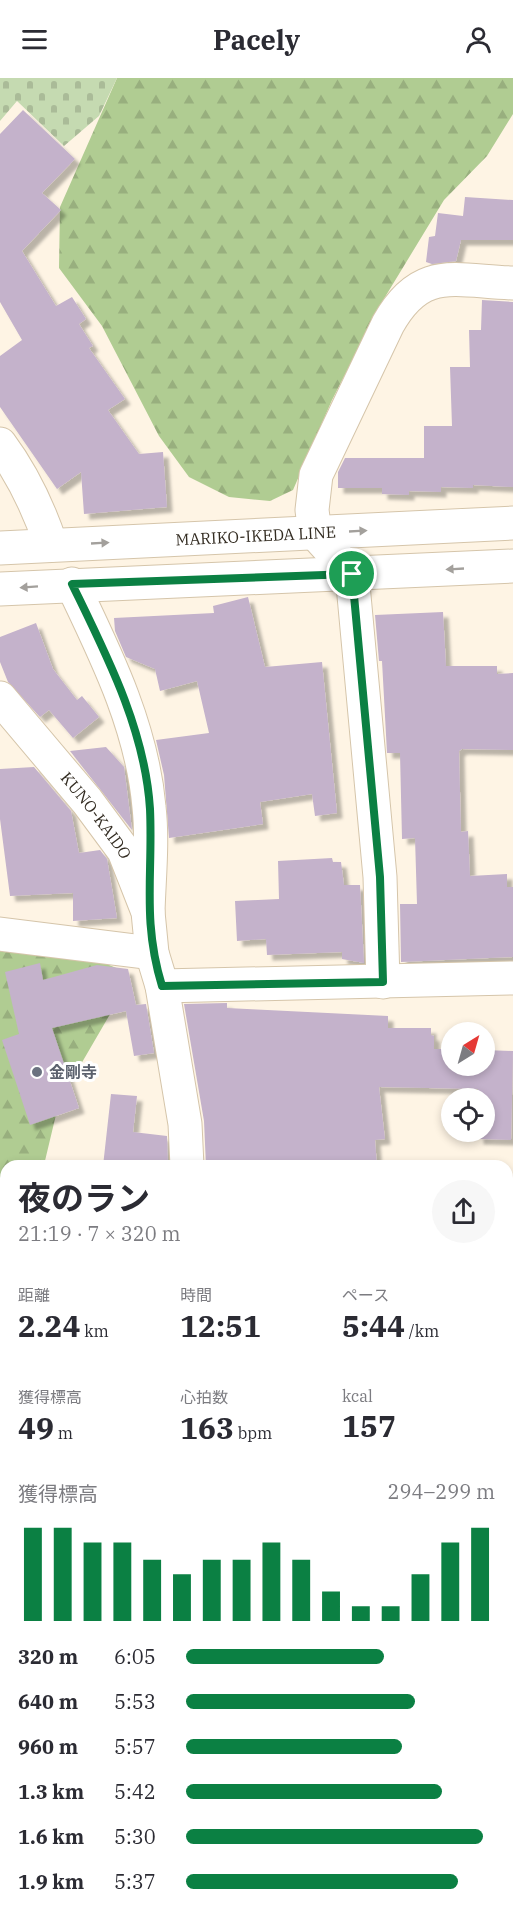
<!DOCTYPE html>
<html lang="ja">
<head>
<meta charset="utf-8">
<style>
  body { margin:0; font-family:"IBM Plex Serif","Noto Sans JP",serif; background:#f7f7f7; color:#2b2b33; height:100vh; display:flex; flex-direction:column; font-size:22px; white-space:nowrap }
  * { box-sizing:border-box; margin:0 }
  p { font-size:20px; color:#7c7c81 }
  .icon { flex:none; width:33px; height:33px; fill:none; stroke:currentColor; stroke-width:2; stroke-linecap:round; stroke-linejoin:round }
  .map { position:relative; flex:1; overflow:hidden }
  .side { position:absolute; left:0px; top:1082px; width:513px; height:758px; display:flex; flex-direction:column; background:#fff; border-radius:18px 18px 0 0; box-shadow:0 3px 9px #0003 }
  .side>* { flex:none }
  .needle { width:39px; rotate:37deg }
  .controls { position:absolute; left:441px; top:944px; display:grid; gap:12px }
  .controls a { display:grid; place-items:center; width:54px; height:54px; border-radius:50%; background:#fff; box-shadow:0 3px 9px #0003; font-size:30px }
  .pin { position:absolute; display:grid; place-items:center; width:51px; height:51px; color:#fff; margin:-26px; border:3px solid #fff; border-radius:50%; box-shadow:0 2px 6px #0007 }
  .round { display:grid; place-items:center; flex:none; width:63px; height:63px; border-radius:32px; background:#f7f7f7 }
  .headline { display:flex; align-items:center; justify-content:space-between; height:102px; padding:0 18px }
  h1 { font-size:33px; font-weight:700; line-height:45px }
  .metrics { display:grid; grid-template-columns:repeat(3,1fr); gap:9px; height:102px; padding:6px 18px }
  .metrics div { display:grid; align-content:center }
  .metrics b { font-size:30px; font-weight:700 }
  .metrics small { font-size:16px; font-weight:400 }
  .metrics p { font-size:16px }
  .chart { height:168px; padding:12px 18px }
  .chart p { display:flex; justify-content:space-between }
  .chart svg { width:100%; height:108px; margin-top:6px; stroke:#0b8043; stroke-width:6 }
  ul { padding:0 18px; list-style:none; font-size:20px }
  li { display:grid; grid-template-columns:96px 72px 1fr; align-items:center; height:45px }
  li i { height:15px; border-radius:8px; background:#0b8043 }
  header { display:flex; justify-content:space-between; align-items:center; height:78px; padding:0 18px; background:#fff; font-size:27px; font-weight:700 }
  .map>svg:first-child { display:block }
  .forest { fill:url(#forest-firs) }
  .cemetery { fill:url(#cemetery-stones) }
  .building { fill:#c4b2cb; filter:url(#shadow) }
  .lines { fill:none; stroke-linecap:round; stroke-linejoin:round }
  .minor-casing { stroke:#d5c5aa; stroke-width:35 }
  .tertiary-casing { stroke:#d5c5aa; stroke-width:35 }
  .secondary-casing { stroke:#d5c5aa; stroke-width:35 }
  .minor { stroke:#fff; stroke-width:33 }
  .tertiary { stroke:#fff; stroke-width:33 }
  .secondary { stroke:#fff; stroke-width:33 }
  .oneway { fill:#a3a09c }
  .route-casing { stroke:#fff; stroke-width:12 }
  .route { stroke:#0b8043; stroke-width:8 }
  .worship-dot { fill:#6b7280; stroke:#fff; stroke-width:2 }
  .labels { text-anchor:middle; stroke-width:6; stroke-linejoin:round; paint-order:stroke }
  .street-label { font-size:16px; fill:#332c22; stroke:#fff }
  .worship-label { font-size:16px; font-weight:bold; fill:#5b616d; stroke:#fff; text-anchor:start }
</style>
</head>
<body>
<header><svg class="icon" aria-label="menu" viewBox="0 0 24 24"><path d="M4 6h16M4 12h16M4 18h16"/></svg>Pacely<svg class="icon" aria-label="person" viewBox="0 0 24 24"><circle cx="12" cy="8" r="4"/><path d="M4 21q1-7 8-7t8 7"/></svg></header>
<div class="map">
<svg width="513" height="1838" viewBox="0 0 513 1838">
  <defs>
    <pattern id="forest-firs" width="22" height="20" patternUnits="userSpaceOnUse" patternTransform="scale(1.5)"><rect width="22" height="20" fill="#b0cc92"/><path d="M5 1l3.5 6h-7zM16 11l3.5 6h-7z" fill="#98af7e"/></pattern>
    <pattern id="cemetery-stones" width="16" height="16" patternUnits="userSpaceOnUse" patternTransform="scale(1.5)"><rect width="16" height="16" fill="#c5dab1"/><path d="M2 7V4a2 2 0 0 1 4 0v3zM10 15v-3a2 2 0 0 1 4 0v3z" fill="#aabb98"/></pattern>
    <filter id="shadow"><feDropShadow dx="5.5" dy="5.5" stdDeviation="1.5" flood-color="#0004"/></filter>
  </defs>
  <rect width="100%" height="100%" fill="#fef4e4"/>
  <g class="forest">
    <path d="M117,0H513V36L487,78L444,122L382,224L332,322L293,412L270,423L229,419L189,399L159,358L102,248L59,190L60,129Z"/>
    <path d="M0,871L102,884L121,892L120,919L59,1024L44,1087L6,1088V1329L0,1338Z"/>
  </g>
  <path class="cemetery" d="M0,0H117L99,38L64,68L17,23L0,43Z"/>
  <g class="building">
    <path d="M23,32L75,81L42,115L61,132L22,173L56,228L72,219L86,241L79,246L93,268L89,270L125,321L108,332L139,376L163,374L167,429L84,436L81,394L57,411L0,329V278L22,262L0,224V56Z"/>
    <path d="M465,119L513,122V162H461L456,183L432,186L426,184L429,159L435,158L438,135L463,138Z"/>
    <path d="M482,222L513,224V409L473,407V410L441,409V414L409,413V417L382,416V410H338V394L345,380H424V348H452L450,289H470L469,252H481Z"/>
    <path d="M248,519L265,589L322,584L337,735L315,738L312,716L260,724L263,746L169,760L164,697L156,662L209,655L197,603L160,613L155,591L126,579L115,553L114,540L214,535L213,528Z"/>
    <path d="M443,534L446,588H497V596L513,595V672L462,671L459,673L461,754L468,753L470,798L507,796V809H513V879L401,884L400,826H417L415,760L402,761L400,675H387L382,583H379L375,537Z"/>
    <path d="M36,545L53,591L77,622L82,618L99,639L73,660L49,632L40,639L8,604L0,584V559Z"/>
    <path d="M106,669L124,689L132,752L70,673Z"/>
    <path d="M34,689L71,733L79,775L100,772L107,781L117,840L73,843V815L10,818L0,741V691Z"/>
    <path d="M332,780L333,784H341L344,807H360L364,885L342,881V874L267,877L266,861L237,863L235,823L279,821L278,783Z"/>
    <path d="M40,885L43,902L97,887L128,891L136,927L146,926L154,975L134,978L126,933L52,950L79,1030L30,1047L2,962L19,956L5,894Z"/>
    <path d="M227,925V930L388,938V950H431V957L434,958V971H452V987H484V972L513,973L511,1062L478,1061V1053H484V1020H478V1011L379,1009L385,1061L375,1062L377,1088H206L204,1043L184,926Z"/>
    <path d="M111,1016L137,1018L133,1054L167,1058L168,1088H103Z"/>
  </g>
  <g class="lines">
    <defs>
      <g id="minor">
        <path d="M0,366C23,397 39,431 51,467"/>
        <path d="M72,506C106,577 142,649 149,729C153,763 149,800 148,834"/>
        <path d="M0,856L152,875"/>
        <path d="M383,904L380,799L352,496L315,455L312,432L316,397L388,246C421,187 454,203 513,205"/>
        <path d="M162,908L513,900"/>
        <path d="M507,1260H513"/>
        <path d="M507,1449L513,1448"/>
        <path d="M507,1784H513"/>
        <path d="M0,1799L6,1800"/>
        <path d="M351,1833V1838"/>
      </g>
      <g id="tertiary">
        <path id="s1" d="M0,470L513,445"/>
        <path d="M0,511L513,488"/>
      </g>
      <g id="secondary">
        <path id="s2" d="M0,620L87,723L124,773L148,834L152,875L162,908L185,1046L187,1088"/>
        <path d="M0,1632L6,1625"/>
      </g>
    </defs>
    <use href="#minor" class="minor-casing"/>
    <use href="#tertiary" class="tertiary-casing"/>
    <use href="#secondary" class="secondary-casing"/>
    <use href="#minor" class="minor"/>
    <use href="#tertiary" class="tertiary"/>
    <use href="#secondary" class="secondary"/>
  </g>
  <defs><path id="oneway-solid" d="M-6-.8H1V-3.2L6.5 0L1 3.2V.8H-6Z" transform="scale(1.5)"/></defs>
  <g class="oneway">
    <use href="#oneway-solid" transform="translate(358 453) rotate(-3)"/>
    <use href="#oneway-solid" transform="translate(100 465) rotate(-3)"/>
    <use href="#oneway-solid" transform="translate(455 491) rotate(177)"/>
    <use href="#oneway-solid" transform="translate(29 509) rotate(176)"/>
  </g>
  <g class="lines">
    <defs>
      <path id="route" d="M352,496L380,799L383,904L162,908C142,843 153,796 150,731C145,651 106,576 72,506Z"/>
    </defs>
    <use href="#route" class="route-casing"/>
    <use href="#route" class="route"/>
  </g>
  <circle class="worship-dot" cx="37" cy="994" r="6"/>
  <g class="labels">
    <g class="street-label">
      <text dy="6" stroke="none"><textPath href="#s1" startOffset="256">MARIKO-IKEDA LINE</textPath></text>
      <text dy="6" stroke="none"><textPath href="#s2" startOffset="152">KUNO-KAIDO</textPath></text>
    </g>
    <g class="worship-label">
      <text x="49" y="1000">金剛寺</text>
    </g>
  </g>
</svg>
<div class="controls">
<a><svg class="needle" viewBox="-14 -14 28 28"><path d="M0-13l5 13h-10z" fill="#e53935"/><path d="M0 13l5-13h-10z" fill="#7c7c81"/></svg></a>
<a><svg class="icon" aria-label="locate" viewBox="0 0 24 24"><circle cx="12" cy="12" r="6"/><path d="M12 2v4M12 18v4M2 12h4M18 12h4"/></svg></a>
</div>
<div class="pin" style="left:352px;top:496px;background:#1e9e55"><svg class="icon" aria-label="arrive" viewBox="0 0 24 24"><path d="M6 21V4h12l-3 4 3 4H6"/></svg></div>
<section class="side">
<div class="headline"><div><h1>夜のラン</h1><p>21:19 · 7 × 320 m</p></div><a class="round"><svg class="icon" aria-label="share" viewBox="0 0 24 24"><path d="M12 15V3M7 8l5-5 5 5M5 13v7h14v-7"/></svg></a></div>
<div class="metrics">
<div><p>距離</p><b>2.24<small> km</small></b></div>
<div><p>時間</p><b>12:51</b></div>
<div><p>ペース</p><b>5:44<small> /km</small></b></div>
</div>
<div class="metrics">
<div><p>獲得標高</p><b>49<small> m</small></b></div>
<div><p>心拍数</p><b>163<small> bpm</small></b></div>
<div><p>kcal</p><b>157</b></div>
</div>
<div class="chart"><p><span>獲得標高</span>294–299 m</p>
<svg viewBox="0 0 160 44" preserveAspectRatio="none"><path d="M5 44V6M15 44V6M25 44V12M35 44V12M45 44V19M55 44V25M65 44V19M75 44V19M85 44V12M95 44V19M105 44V32M115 44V38M125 44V38M135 44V25M145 44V12M155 44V6"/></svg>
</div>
<ul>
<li><b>320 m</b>6:05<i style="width:64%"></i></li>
<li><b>640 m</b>5:53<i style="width:74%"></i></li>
<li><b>960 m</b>5:57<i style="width:70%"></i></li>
<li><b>1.3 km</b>5:42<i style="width:83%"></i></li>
<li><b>1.6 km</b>5:30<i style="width:96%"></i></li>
<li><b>1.9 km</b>5:37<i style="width:88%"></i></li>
</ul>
</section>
</div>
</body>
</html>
